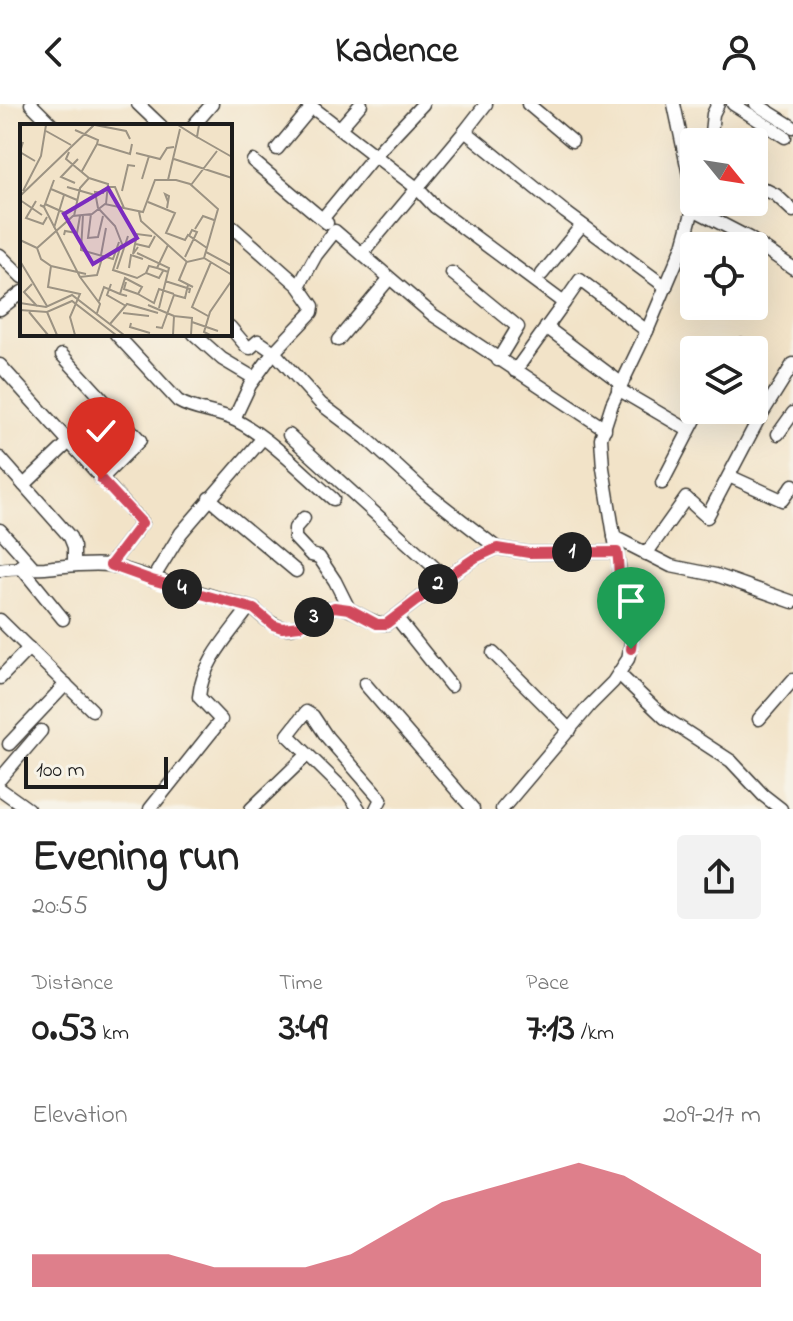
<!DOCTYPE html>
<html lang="en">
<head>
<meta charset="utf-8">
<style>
  body { margin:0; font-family:"Indie Flower",sans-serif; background:#f2f2f2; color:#222; height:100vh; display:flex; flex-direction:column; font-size:30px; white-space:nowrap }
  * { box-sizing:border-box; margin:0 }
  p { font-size:26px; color:#767676 }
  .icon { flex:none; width:44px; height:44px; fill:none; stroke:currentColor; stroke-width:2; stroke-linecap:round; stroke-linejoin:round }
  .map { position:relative; height:705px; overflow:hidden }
  .drawer { display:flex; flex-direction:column; background:#fff; flex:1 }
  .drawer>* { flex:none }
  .needle { width:52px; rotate:120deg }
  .tools { position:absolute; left:680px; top:24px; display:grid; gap:16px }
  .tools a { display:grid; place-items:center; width:88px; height:88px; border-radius:8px; background:#fff; box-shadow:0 8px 32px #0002; font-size:40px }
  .scale { position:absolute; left:24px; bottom:20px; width:144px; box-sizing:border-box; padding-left:8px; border:4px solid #1c1c1c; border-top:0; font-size:22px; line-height:28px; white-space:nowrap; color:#1c1c1c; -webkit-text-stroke:6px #f7f3e8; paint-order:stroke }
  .pin { position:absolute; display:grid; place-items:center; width:68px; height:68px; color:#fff; margin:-82px -34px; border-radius:50% 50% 50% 0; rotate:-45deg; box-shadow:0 0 8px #0007 }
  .pin .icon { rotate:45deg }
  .km { position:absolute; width:40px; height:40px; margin:-20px; border-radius:50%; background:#222; color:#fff; font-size:22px; line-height:40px; text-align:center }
  .round { display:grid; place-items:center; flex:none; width:84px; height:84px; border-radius:8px; background:#f2f2f2 }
  .head { display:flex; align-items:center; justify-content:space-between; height:136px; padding:0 32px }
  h1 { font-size:44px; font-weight:700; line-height:60px }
  .metrics { display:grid; grid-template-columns:repeat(3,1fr); gap:12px; height:136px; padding:8px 32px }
  .metrics div { display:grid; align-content:center }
  .metrics b { font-size:40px; font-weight:700 }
  .metrics small { font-size:22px; font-weight:400 }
  .metrics p { font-size:22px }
  .chart { height:224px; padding:16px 32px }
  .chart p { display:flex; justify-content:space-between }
  .chart svg { width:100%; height:144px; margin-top:8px; fill:#d1495b; opacity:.7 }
  header { display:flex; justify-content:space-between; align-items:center; height:104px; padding:0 32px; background:#fff; font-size:36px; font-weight:700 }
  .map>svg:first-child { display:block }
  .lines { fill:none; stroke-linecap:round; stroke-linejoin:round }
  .minor-casing { stroke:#3c3a36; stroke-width:15 }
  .minor { stroke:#fff; stroke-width:12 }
  .route-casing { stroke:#fff; stroke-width:16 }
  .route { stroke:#d1495b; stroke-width:10 }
  .inset-road { fill:none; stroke:#9c9383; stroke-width:2 }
  .view { fill:#7b2cbf; fill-opacity:0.15; stroke:#7b2cbf; stroke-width:4 }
  .inset-edge { fill:none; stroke:#1c1c1c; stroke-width:4 }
</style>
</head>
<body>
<header><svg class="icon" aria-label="back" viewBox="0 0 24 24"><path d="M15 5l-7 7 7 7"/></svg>Kadence<svg class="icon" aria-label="person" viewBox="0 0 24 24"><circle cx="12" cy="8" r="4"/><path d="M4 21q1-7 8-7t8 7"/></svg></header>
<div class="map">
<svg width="793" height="705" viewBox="0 0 793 705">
  <rect width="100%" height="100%" fill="#f7f3e8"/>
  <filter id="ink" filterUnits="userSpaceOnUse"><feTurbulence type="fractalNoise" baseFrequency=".0125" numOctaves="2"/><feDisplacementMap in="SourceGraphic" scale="16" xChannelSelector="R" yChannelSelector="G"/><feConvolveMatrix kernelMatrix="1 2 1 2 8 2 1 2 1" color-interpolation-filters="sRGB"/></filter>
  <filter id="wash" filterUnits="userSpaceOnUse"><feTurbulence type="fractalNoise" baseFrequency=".006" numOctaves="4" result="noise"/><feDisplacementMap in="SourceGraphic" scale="32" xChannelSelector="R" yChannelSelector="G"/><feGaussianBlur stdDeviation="1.8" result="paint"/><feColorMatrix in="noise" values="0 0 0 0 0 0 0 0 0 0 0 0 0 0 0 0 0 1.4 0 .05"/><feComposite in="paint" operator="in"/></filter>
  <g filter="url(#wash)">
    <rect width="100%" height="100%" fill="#f2e3c8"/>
  </g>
  <g filter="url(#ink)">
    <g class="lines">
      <defs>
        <g id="minor">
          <path d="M31,0L53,22"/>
          <path d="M138,0L161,22"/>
          <path d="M308,0L418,85L435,103L564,199L580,176L647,227"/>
          <path d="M486,0L465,27L565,108L666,183"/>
          <path d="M528,0L572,37"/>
          <path d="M674,0L694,95"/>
          <path d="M733,0L785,33"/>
          <path d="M756,0L793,23"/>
          <path d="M193,22L212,0"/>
          <path d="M340,24L361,0"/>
          <path d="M710,38L713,10L718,0"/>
          <path d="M277,45L312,3"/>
          <path d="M253,57L327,119"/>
          <path d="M754,80L776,91L793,107"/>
          <path d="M693,105L749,134L793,164"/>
          <path d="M323,114L374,52L423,0"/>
          <path d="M230,121L299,182"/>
          <path d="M362,150L465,27"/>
          <path d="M0,151L22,173"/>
          <path d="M452,169L518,223L498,256"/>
          <path d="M542,170L582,121"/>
          <path d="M0,205L22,188"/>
          <path d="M230,223L247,243L250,244L258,237L274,248L250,281L234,315"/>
          <path d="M546,223L621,279"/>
          <path d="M116,230L178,297C196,308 218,307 237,317C270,334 304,370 333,395"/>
          <path d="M194,230L222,255L254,274"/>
          <path d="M338,236L389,175"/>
          <path d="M737,246L741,240"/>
          <path d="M62,251L140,336L101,375"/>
          <path d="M0,261L142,419L110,461"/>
          <path d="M515,267L564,199"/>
          <path d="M618,285L688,326"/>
          <path d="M778,330L793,309"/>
          <path d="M289,331L446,474"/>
          <path d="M0,354L70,433L74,443V460"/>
          <path d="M729,372L782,396L793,381"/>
          <path d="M662,379L700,306"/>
          <path d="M24,381L68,339"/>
          <path d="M209,394L296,467"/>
          <path d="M304,414L295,424V434L311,451L319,453L335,477L349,505"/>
          <path d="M0,426L33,463"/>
          <path d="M614,433L671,462L716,471L793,498"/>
          <path d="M497,444L424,387L366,334L321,300L274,248L312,208L313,202L299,182L316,151L335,127L433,211L605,325"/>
          <path d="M646,450L686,394L707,413L758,316L793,260"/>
          <path d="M20,462L63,515"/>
          <path d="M0,466C16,463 29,465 45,464C67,462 87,459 110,461L254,505C276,526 288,531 315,513C323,508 329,503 338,503C356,504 368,520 386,520L457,466L475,454L497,444L529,449L617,448"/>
          <path d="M152,476L181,429L262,335"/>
          <path d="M396,513L451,582"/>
          <path d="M0,516L92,606"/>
          <path d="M493,549L570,626"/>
          <path d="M619,570L665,614L731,657L763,691L781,705"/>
          <path d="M0,574L29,544"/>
          <path d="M365,580L473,705"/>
          <path d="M759,615L793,576"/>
          <path d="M9,640L66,580"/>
          <path d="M0,675L41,627"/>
          <path d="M0,685L28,705"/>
          <path d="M150,705L221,616L199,593C202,559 229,531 248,505"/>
          <path d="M251,705L307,651"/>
          <path d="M359,705L349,691L288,631L306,608L313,612L327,633L381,695L376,705"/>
          <path d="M502,705L590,601L613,578L628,555L633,529L630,508L619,477V462L603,364L601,334L612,300L647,227L683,142L695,98"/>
        </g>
      </defs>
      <use href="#minor" class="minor-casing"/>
      <use href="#minor" class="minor"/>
    </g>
  </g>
  <g class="lines" filter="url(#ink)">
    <defs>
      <path id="route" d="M101,375L142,419L110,461L152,476L254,505L273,521L282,524L300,522L334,503L349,505L377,520H386L457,466L475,454L497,444L529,449L617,448C619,458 618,470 620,480C627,503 635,520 631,545"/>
    </defs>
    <use href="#route" class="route-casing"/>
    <use href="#route" class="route"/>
  </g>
  <g transform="translate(20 20)">
    <rect width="212" height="212" fill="#f2e3c8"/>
    <path class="inset-road" d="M75,1L106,7L110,15M158,1L177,13L179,1M55,6L78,16L77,20M26,7L51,21M177,13L212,33M3,18L0,28L15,37M49,28L46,35L69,54L88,60L86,80M116,29L140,35L147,24L154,23M154,35L212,54M62,47L77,20L110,30L112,20M122,55L129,32M148,56L160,5M55,59L41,53L58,35M171,61L197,27M47,63L75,71M89,63H95L104,84M31,65L57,76M3,67L21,32L26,1M102,67L108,41L115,42M0,72L74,1M0,76L22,91M16,77L6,94L23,100L27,93M128,78L155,89L146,109L165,116L168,111L187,124M25,80L45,89V95M20,81L24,83L34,56M24,83L60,153L77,151L83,131M78,84L95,102L104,125M78,84L75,68L84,69M147,84L149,72L145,70L148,78M119,88L121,97L167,138L184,134L212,151M71,90L68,114L78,113L83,92M63,91L61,126L93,135L99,118M54,92L60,64L69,54M34,104L44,71M175,105L183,92L194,96M44,111L45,107L57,109L60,92M0,116L17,124L53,92L72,90L85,80L123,88L135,56H156L170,60L198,85L184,134M116,120L129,123L135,112M101,121L93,146L117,154L126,149M118,123L113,130L117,110L132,112M17,124L21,135L31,142L28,163L60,170L50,193L55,211M186,128L212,142M117,129L149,144L148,148M81,131L86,104M165,133L177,108L172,106L169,112M0,137L27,182M167,137L159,156L173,163M31,142L66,150M109,144L111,131L123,135M137,144L129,142L126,149L139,154L143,147M97,145L108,112M60,153L80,180L77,189M145,157L170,165L169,169M106,158L104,165L118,170L122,163L105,154L100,170L107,172M12,160L4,168L17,182M91,160L87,171L106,182M118,170L134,179L139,165L154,170M79,177L84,163L100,170M0,179L26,183L52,171L104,211M128,181L154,192M139,184L148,148L137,144L148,121M0,186L27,188L52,177L96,211M9,188L28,211M27,188L37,211M103,189L129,192M188,192L172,183L191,138M172,198L198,207M111,199L110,203L130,209M90,200L107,180L138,189M136,203L142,204L154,171L165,174L168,161M153,211L154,192L172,194L171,211M190,211L184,208L190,188L212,156"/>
    <path class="view" d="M88,64L117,114L73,140L44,90Z"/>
    <rect width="212" height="212" class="inset-edge"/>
  </g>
</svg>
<div class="tools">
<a><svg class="needle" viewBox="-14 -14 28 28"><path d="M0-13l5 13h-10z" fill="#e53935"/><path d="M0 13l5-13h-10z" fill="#767676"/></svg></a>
<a><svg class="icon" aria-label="locate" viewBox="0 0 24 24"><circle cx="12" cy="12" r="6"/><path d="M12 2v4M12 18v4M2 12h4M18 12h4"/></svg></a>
<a><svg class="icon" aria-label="layers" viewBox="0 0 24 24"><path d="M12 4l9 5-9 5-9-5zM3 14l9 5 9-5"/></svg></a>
</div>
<div class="scale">100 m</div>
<div class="pin" style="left:631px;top:545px;background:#1e9e55"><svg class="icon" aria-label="arrive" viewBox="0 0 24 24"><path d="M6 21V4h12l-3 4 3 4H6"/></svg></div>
<div class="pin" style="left:101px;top:375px;background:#d93025"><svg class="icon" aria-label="check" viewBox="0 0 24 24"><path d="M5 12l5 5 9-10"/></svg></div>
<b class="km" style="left:572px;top:448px">1</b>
<b class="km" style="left:438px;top:480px">2</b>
<b class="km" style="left:314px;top:513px">3</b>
<b class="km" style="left:182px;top:485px">4</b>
</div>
<section class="drawer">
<div class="head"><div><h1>Evening run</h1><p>20:55</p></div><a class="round"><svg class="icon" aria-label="share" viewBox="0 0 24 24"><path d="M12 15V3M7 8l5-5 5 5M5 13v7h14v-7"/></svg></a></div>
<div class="metrics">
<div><p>Distance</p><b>0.53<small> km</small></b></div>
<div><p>Time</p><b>3:49</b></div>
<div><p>Pace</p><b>7:13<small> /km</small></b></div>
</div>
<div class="chart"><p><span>Elevation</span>209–217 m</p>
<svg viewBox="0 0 160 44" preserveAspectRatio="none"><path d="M0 44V34L10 34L20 34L30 34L40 38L50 38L60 38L70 34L80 26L90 18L100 14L110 10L120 6L130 10L140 18L150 26L160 34V44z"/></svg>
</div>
</section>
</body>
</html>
